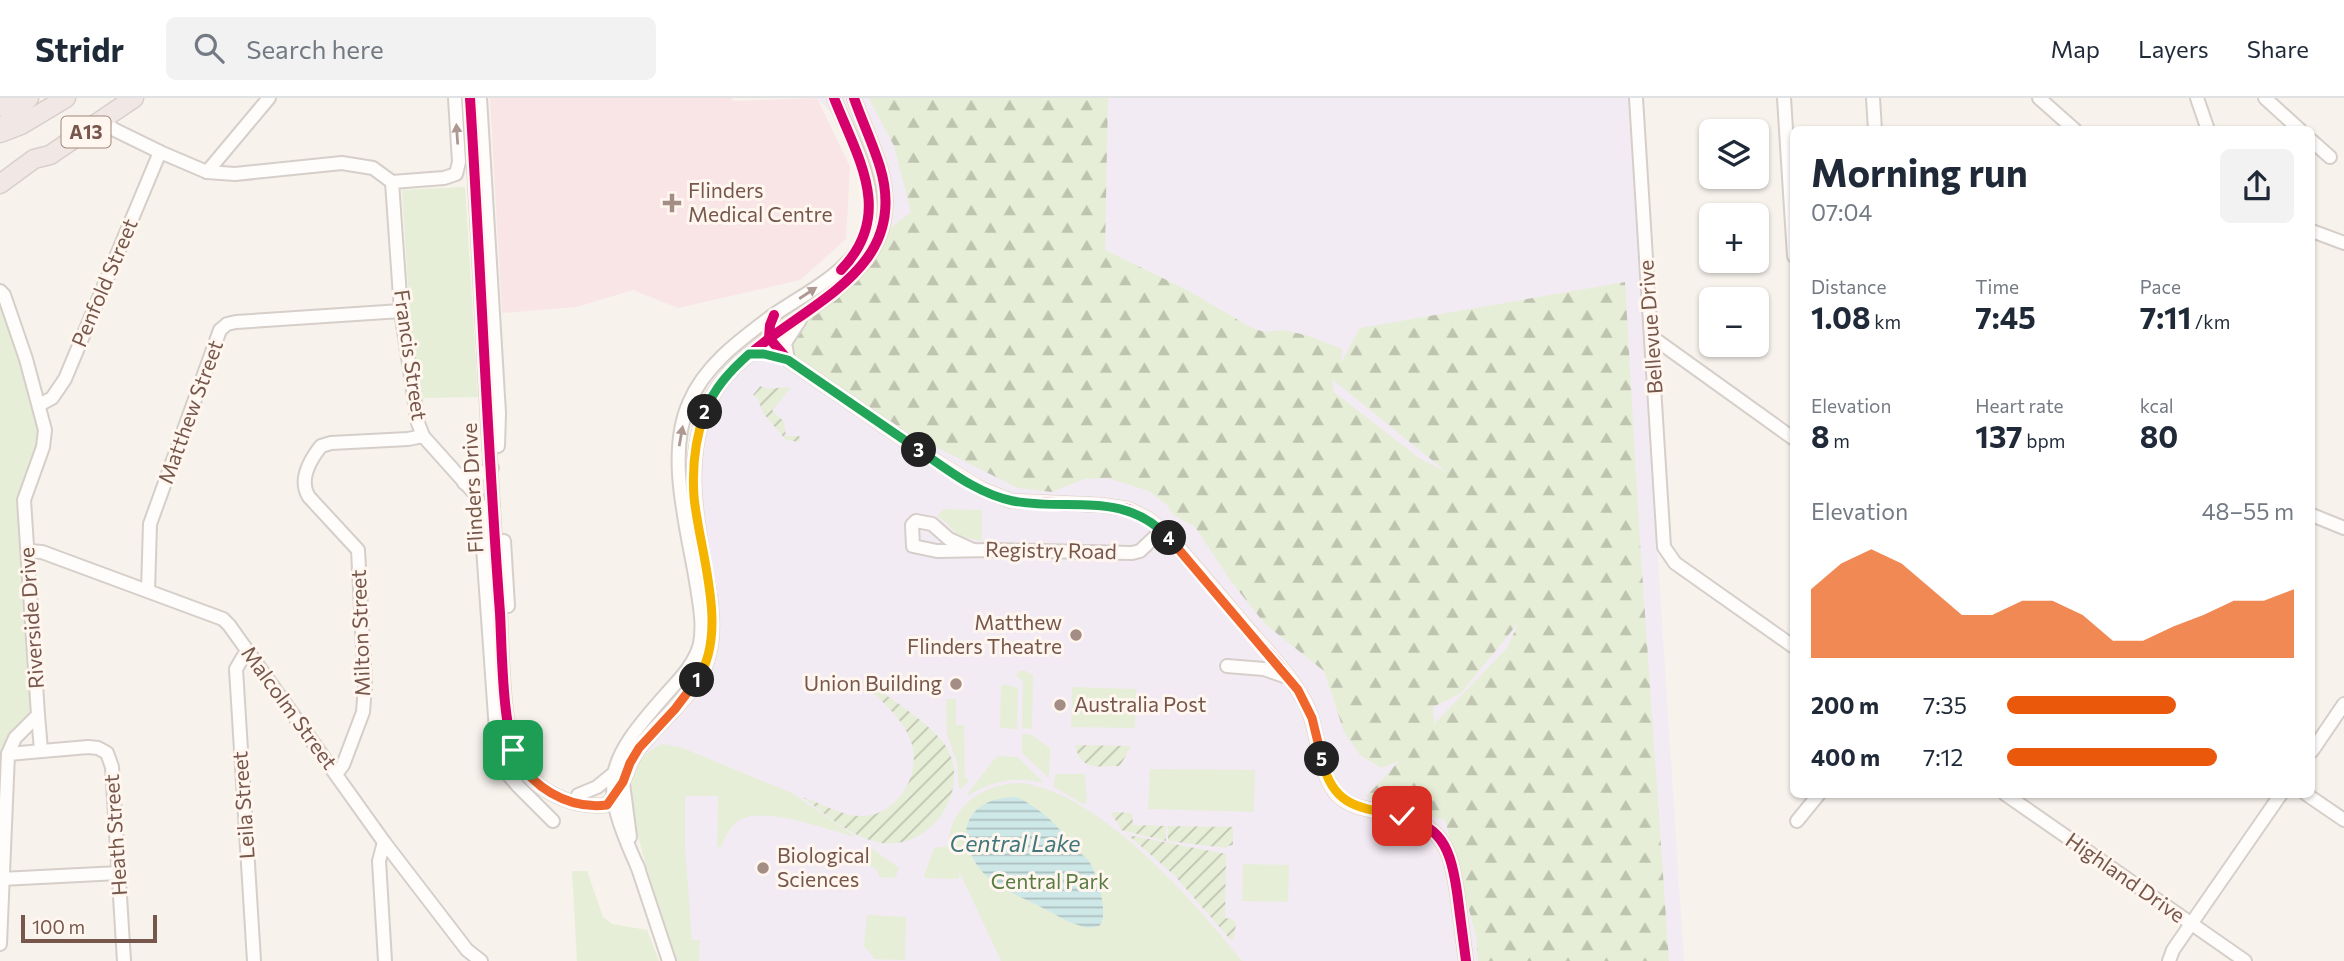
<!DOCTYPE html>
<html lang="en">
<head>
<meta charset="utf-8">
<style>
  body { margin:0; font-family:Commissioner,sans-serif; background:#f2f2f3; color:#1f2937; height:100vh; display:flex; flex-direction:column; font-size:26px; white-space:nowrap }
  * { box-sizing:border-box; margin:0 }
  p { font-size:23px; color:#747a83 }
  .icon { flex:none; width:38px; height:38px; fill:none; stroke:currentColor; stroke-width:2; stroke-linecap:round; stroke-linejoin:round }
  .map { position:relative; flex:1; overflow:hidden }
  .drawer { position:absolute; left:1790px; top:28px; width:525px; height:672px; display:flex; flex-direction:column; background:#fff; border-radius:10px; box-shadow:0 2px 5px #0004 }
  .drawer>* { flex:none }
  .fabs { position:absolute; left:1699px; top:21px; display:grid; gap:14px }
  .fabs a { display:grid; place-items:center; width:70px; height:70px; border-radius:10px; background:#fff; box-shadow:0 2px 5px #0004; font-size:35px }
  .scale { position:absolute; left:21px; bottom:18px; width:136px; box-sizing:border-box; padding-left:7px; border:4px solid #77574c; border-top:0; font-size:19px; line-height:24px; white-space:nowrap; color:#77574c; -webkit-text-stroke:5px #fff7ef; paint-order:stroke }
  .pin { position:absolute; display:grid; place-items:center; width:60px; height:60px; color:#fff; margin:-30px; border-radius:14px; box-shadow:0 4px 10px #0006 }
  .km { position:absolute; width:35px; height:35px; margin:-18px; border-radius:50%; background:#222; color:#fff; font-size:19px; line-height:35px; text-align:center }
  .round { display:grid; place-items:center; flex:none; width:74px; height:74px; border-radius:10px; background:#f2f2f3 }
  .headline { display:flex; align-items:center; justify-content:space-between; height:119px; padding:0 21px }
  h1 { font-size:38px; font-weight:700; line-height:52px }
  .metrics { display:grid; grid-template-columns:repeat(3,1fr); gap:10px; height:119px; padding:7px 21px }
  .metrics div { display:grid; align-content:center }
  .metrics b { font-size:30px; font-weight:700 }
  .metrics small { font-size:19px; font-weight:400 }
  .metrics p { font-size:19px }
  .chart { height:196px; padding:14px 21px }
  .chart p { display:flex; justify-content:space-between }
  .chart svg { width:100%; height:126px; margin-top:7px; fill:#ea580c; opacity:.7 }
  ul { padding:0 21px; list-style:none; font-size:23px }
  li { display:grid; grid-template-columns:112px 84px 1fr; align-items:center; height:52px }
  li i { height:18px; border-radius:9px; background:#ea580c }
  header { display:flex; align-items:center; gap:42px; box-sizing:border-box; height:98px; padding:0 35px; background:#fff; border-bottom:2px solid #e0e1e3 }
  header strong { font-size:33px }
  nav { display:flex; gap:38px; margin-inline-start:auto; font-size:24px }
  .search { width:490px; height:63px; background:#f2f2f3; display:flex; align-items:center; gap:18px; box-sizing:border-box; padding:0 24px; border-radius:10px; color:#747a83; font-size:26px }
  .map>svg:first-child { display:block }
  .education { fill:#f3ebf3 }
  .medical { fill:#f9e5e6 }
  .green { fill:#e6eed7 }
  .forest { fill:url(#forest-firs); fill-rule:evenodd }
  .garden { fill:url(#garden-furrows) }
  .water { fill:url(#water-rules) }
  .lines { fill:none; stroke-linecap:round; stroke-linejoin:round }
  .minor-casing { stroke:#d6cec9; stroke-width:16 }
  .highway-casing { stroke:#d9cfca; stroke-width:21 }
  .minor { stroke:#fefdfc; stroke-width:12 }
  .highway { stroke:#f1e8e5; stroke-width:18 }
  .cycleway-casing { stroke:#fff7ef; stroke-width:15 }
  .cycleway { stroke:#d6006c; stroke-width:10 }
  .oneway { fill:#ad9992 }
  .split-1-casing { stroke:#fff; stroke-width:14 }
  .split-2-casing { stroke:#fff; stroke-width:14 }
  .split-3-casing { stroke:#fff; stroke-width:14 }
  .split-4-casing { stroke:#fff; stroke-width:14 }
  .split-5-casing { stroke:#fff; stroke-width:14 }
  .split-6-casing { stroke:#fff; stroke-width:14 }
  .split-1 { stroke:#f0652b; stroke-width:9 }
  .split-2 { stroke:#f5b400; stroke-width:9 }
  .split-3 { stroke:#22a559; stroke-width:9 }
  .split-4 { stroke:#22a559; stroke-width:9 }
  .split-5 { stroke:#f0652b; stroke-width:9 }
  .split-6 { stroke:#f5b400; stroke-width:9 }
  .poi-dot { fill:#a48d84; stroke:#fff7ef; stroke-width:2.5 }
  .labels { text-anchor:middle; stroke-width:6; stroke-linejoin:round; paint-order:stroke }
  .shield { fill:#fff7ef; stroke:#a0877d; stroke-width:2 }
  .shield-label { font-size:19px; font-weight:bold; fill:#77574c }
  .poi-label { font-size:21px; fill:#77574c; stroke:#fff7ef; text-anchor:start }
  .street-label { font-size:21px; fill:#77574c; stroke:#fff7ef }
  .park-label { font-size:21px; fill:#5a7c43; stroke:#fff7ef }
  .water-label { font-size:23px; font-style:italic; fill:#40777c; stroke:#fff7ef }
</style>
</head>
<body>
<header>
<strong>Stridr</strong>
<div class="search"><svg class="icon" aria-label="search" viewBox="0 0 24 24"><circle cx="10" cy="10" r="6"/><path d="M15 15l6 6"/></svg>Search here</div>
<nav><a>Map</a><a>Layers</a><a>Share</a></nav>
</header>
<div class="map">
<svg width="2344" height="863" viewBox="0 0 2344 863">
  <defs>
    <pattern id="forest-firs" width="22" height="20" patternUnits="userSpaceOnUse" patternTransform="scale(1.75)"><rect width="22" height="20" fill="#e6eed7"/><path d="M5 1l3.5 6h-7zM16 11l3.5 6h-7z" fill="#bfc4b1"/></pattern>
    <pattern id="garden-furrows" width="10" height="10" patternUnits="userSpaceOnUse" patternTransform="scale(1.75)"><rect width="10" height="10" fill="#e6eed7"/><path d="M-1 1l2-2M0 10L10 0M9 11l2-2" fill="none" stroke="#bfc4b1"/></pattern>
    <pattern id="water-rules" width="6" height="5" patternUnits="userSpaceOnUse" patternTransform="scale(1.75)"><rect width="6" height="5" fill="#cee8e8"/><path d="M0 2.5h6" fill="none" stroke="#acbfbe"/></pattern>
  </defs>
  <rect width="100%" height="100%" fill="#f7f2ec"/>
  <path class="education" d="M817,0H1628L1684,863H677L631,683L637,666L649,649L699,590L716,512L699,389V364L708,322L734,277L861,187L886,154L885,69Z"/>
  <path class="medical" d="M490,0H732L733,3L817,0L850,69L846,141L800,182L678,210L633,192L576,209L502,215Z"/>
  <g class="green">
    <path d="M465,89L478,299L423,300L411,236L402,92Z"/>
    <path d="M0,202L38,325L40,338L18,402L32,608L27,622L8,642L0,723Z"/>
    <path d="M944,411L982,412V443L958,438L947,425L937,418Z"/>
    <path d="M1019,573H1026L1033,578L1032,631L1022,630L1023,584L1016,577Z"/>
    <path d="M1003,586L1018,590L1017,631L1000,630L1001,588Z"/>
    <path d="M1072,589L1136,591L1135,630L1071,629Z"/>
    <path d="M946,601H956V627H964L965,679L969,683L961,691L959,690L957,664L947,636Z"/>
    <path d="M1022,636H1030L1050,650L1049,680L1022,655Z"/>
    <path d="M662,646L680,649L792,695L856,739C829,732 770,710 744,720C731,725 726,737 721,749H717L718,698H685V749L692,842H700L699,863H677C665,824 624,716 632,681C636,663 646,654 662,646Z"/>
    <path d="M997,658L1018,659L1044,685C1016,678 993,682 969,697L967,696Z"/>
    <path d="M1150,671L1255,672L1254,714L1148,711Z"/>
    <path d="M1055,676H1085L1087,704L1083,706L1054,689Z"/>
    <path d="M1022,685C1101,696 1194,803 1242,863H1001L960,775L958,781L924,780V778L934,750L948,748C950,708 983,685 1022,685Z"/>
    <path d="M870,749L899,770L895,780L879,779C879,770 869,767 861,764L863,757Z"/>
    <path d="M1243,766L1289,767L1288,804L1242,803Z"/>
    <path d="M572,773H587L603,819L612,826L647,832L659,863H577Z"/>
    <path d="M867,817L906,819L905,862L873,861V858L864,848Z"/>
  </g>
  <path class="forest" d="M869,0H1108L1105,152L1187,192L1250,229L1264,234L1284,232L1309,238L1342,251L1341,265L1360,230L1625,184L1640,444L1669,863H1478L1476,838L1445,722L1366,699L1399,663L1381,670L1360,657L1344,634L1324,573L1265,526L1230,482L1195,429L1174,417L1167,407L1149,393L1107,380L1084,381L1052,394L1018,390L846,304L797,261L791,252V247L804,216L849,182L879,139L911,114L894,48ZM1332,282H1333L1448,375L1419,360L1334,294ZM1519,524L1507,550L1434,626L1433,609L1461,595Z"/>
  <g class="garden">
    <path d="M760,288C771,294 780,287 791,290L772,312L784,324L786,338H799L801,341L799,344L786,342L763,315L758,301L753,297Z"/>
    <path d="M859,580C882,594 934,627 947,650C971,693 931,752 882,745C852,740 826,717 803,699C820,705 841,717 859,718C897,720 924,675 910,641C901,617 876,599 859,580Z"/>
    <path d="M1075,647L1131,648L1120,668C1098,668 1081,674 1075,647Z"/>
    <path d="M1112,714L1132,715L1133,727L1166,728V743L1121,732L1118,725L1111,717Z"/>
    <path d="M1168,728L1233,729V747L1227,748L1226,750L1168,743Z"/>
    <path d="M1128,737L1226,756L1225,820L1232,821L1236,825L1234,841L1232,842L1230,841L1174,777Z"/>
  </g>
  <path class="water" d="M1016,699C1029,704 1051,720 1059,731C1064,737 1066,744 1072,749C1077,754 1083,756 1088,762C1097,774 1110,819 1099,828C1092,830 1085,830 1078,827C1064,823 1052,814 1039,808C1019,798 994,789 980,771C951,733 970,699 1016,699Z"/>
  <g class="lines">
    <defs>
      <g id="minor">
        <path d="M470,0C481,172 487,344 500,515C502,551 502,632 518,662C534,693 573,711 607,707C612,700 618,693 622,685C628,674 630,662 638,652C660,621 697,598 708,560C716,532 711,504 706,476C696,420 684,359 709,305C721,278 743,261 766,243C826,197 908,162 880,69C873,46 862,23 854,0"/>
        <path d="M480,0L499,315L498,348"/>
        <path d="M1636,0L1664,449L1675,465L1794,549"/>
        <path d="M1784,0L1794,158"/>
        <path d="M1873,0L1875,32"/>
        <path d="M2039,0L2075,32"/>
        <path d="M2197,0L2208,32"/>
        <path d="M2265,0L2300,32"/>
        <path d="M104,22L113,31L160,54L207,74L235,76L342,65L373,70L392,84L444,80L456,76L459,64L455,0"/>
        <path d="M2312,43L2330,59"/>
        <path d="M207,74L269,0"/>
        <path d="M392,84L401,213L418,325L423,338L475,396L480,407L497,647L500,667L518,688L553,723"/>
        <path d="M2312,133L2344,145"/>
        <path d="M0,193L4,197L26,261L45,332L43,349L24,402L38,617L15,640L8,656L0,846"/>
        <path d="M774,217L770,227L769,240L788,262L926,357L981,391L1011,403L1101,407L1128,411L1148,421L1162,432C1191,463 1218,496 1245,528C1265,551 1287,573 1302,599C1320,628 1315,666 1335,694C1346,708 1365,711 1382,714C1437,725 1449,739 1457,794C1460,817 1463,840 1466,863"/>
        <path d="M1652,239L1794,341"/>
        <path d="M788,262L785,245L800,222"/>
        <path d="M39,307L52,300L65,281L160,54"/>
        <path d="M464,385L492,370"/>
        <path d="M2312,417L2344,430"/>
        <path d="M504,443L508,508"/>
        <path d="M973,452L949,441L932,426L916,423L912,427L913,448L937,453L990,452L1132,455L1140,453L1162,432"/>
        <path d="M28,453L42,454L223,521L229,527L384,744L467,852L481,863"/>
        <path d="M148,493L150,426L220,232L227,226L236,224L401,213"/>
        <path d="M248,556L243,559L236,571L254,863"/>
        <path d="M1227,568L1264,571L1284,578"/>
        <path d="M38,617L41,652"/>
        <path d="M2312,653L2344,606"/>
        <path d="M8,656L88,649L98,650L107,655L112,669L124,863"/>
        <path d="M337,675L343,667L363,614L365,588L358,452L309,399C298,382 310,362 321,348L331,345L408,341L423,338"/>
        <path d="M623,685L630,739"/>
        <path d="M2005,696L2245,863"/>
        <path d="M2306,696L2344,722"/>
        <path d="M578,697L597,689L613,676"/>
        <path d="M1797,723L1819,696"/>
        <path d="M384,744L379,763L385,863"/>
        <path d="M637,767L669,863"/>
        <path d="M639,772C598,682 604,666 668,594C681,580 695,565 700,546C704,525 699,503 696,483C687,429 666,357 689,305C705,267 740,242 772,218C815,188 878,163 870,99C866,65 847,32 834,0"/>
        <path d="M1,781L119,775"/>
        <path d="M2169,863L2173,852L2281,696"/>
      </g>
      <g id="highway">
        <path d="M0,8L17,0"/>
        <path d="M0,32L29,0"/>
        <path d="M0,35L21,27L66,0"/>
        <path d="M0,86L34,61L50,57L134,0"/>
      </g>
    </defs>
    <use href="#minor" class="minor-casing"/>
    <use href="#highway" class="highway-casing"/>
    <use href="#minor" class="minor"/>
    <use href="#highway" class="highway"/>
    <defs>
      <g id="cycleway">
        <path d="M470,0C481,172 487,344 500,515C502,551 502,632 518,662C534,693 573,711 607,707C612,700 618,693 622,685C628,674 630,662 638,652C660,621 697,598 708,560C716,532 711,504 706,476C696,420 684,359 709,305C721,278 743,261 766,243C826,197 908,162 880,69C873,46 862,23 854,0"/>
        <path d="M834,0C858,61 895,116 841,172"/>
        <path d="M774,217L770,227L769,240L788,262L926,357L981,391L1011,403L1101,407L1128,411L1148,421L1162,432C1191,463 1218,496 1245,528C1265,551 1287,573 1302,599C1320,628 1315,666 1335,694C1346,708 1365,711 1382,714C1437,725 1449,739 1457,794C1460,817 1463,840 1466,863"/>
      </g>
    </defs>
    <use href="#cycleway" class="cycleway-casing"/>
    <use href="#cycleway" class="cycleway"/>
  </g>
  <defs><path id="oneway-solid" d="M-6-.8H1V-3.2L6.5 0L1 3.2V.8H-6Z" transform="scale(1.75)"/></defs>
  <g class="oneway">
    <use href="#oneway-solid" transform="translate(457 36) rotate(-94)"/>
    <use href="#oneway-solid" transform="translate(808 195) rotate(-33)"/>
    <use href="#oneway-solid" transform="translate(681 338) rotate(-80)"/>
  </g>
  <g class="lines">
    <defs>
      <path id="split-1" d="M513,652C528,688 568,712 607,707L623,684L630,665L639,650L675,611L697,582"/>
      <path id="split-2" d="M697,582C730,534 699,452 694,399C692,370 695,341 705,314"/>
      <path id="split-3" d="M705,314C714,290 730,273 749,256H764L788,262L919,352"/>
      <path id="split-4" d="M919,352C948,372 978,396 1013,403C1070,414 1123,391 1169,440"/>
      <path id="split-5" d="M1169,440L1298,592L1312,620L1322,661"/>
      <path id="split-6" d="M1322,661C1332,709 1360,710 1402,718"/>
    </defs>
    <use href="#split-1" class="split-1-casing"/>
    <use href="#split-2" class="split-2-casing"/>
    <use href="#split-3" class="split-3-casing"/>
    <use href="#split-4" class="split-4-casing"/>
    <use href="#split-5" class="split-5-casing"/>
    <use href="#split-6" class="split-6-casing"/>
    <use href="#split-1" class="split-1"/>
    <use href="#split-2" class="split-2"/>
    <use href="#split-3" class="split-3"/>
    <use href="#split-4" class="split-4"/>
    <use href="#split-5" class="split-5"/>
    <use href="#split-6" class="split-6"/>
  </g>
  <g class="poi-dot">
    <path d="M668.5 94.5h7v7h7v7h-7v7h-7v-7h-7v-7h7z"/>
    <circle cx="1076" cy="537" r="7"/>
    <circle cx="956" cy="586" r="7"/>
    <circle cx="1060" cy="607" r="7"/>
    <circle cx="763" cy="770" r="7"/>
  </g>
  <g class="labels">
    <rect class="shield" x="61.5" y="18.5" width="49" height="31" rx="5"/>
    <g class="shield-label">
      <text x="86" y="41">A13</text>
    </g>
    <g class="poi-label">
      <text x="688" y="100">Flinders<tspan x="688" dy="24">Medical Centre</tspan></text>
      <text x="1062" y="532" text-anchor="end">Matthew<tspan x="1062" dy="24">Flinders Theatre</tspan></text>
      <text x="942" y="593" text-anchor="end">Union Building</text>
      <text x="1074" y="614">Australia Post</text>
      <text x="777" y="765">Biological<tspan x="777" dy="24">Sciences</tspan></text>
    </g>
    <g class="street-label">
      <text transform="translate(105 185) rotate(-67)" y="7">Penfold Street</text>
      <text transform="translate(1651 229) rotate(-94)" y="7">Bellevue Drive</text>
      <text transform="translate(410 257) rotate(82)" y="7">Francis Street</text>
      <text transform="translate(191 314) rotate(-70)" y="7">Matthew Street</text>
      <text transform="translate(473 390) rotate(-93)" y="7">Flinders Drive</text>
      <text transform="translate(1051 453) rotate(1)" y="7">Registry Road</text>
      <text transform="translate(32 520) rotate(-94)" y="7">Riverside Drive</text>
      <text transform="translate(361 535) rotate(-92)" y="7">Milton Street</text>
      <text transform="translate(289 610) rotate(54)" y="7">Malcolm Street</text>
      <text transform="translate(244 707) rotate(-94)" y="7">Leila Street</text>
      <text transform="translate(116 737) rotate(-94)" y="7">Heath Street</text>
      <text transform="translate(2125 780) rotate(35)" y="7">Highland Drive</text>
    </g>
    <g class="park-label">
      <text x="1050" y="791">Central Park</text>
    </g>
    <g class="water-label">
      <text x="1015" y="754">Central Lake</text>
    </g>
  </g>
</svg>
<div class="fabs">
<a><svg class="icon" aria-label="layers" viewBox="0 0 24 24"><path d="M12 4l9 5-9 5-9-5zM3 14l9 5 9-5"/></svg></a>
<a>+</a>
<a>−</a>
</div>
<div class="scale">100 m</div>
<div class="pin" style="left:513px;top:652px;background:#1e9e55"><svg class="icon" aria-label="arrive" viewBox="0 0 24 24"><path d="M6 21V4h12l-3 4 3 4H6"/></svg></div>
<div class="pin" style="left:1402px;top:718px;background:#d93025"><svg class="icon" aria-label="check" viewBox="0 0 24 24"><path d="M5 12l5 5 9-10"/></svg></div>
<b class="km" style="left:697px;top:582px">1</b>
<b class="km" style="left:705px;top:314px">2</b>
<b class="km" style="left:919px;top:352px">3</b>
<b class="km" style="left:1169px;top:440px">4</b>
<b class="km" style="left:1322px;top:661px">5</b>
<section class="drawer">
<div class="headline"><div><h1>Morning run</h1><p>07:04</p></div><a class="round"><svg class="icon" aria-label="share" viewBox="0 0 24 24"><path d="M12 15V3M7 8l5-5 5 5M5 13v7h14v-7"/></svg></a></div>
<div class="metrics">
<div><p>Distance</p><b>1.08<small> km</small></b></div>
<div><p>Time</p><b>7:45</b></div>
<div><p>Pace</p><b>7:11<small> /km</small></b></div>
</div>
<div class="metrics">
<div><p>Elevation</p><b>8<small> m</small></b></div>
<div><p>Heart rate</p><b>137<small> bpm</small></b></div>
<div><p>kcal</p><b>80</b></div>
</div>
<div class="chart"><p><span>Elevation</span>48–55 m</p>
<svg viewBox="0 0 160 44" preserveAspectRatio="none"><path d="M0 44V20L10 11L20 6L30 11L40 20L50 29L60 29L70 24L80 24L90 29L100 38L110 38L120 33L130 29L140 24L150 24L160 20V44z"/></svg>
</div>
<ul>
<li><b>200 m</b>7:35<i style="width:59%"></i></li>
<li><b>400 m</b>7:12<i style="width:73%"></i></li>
</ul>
</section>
</div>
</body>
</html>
